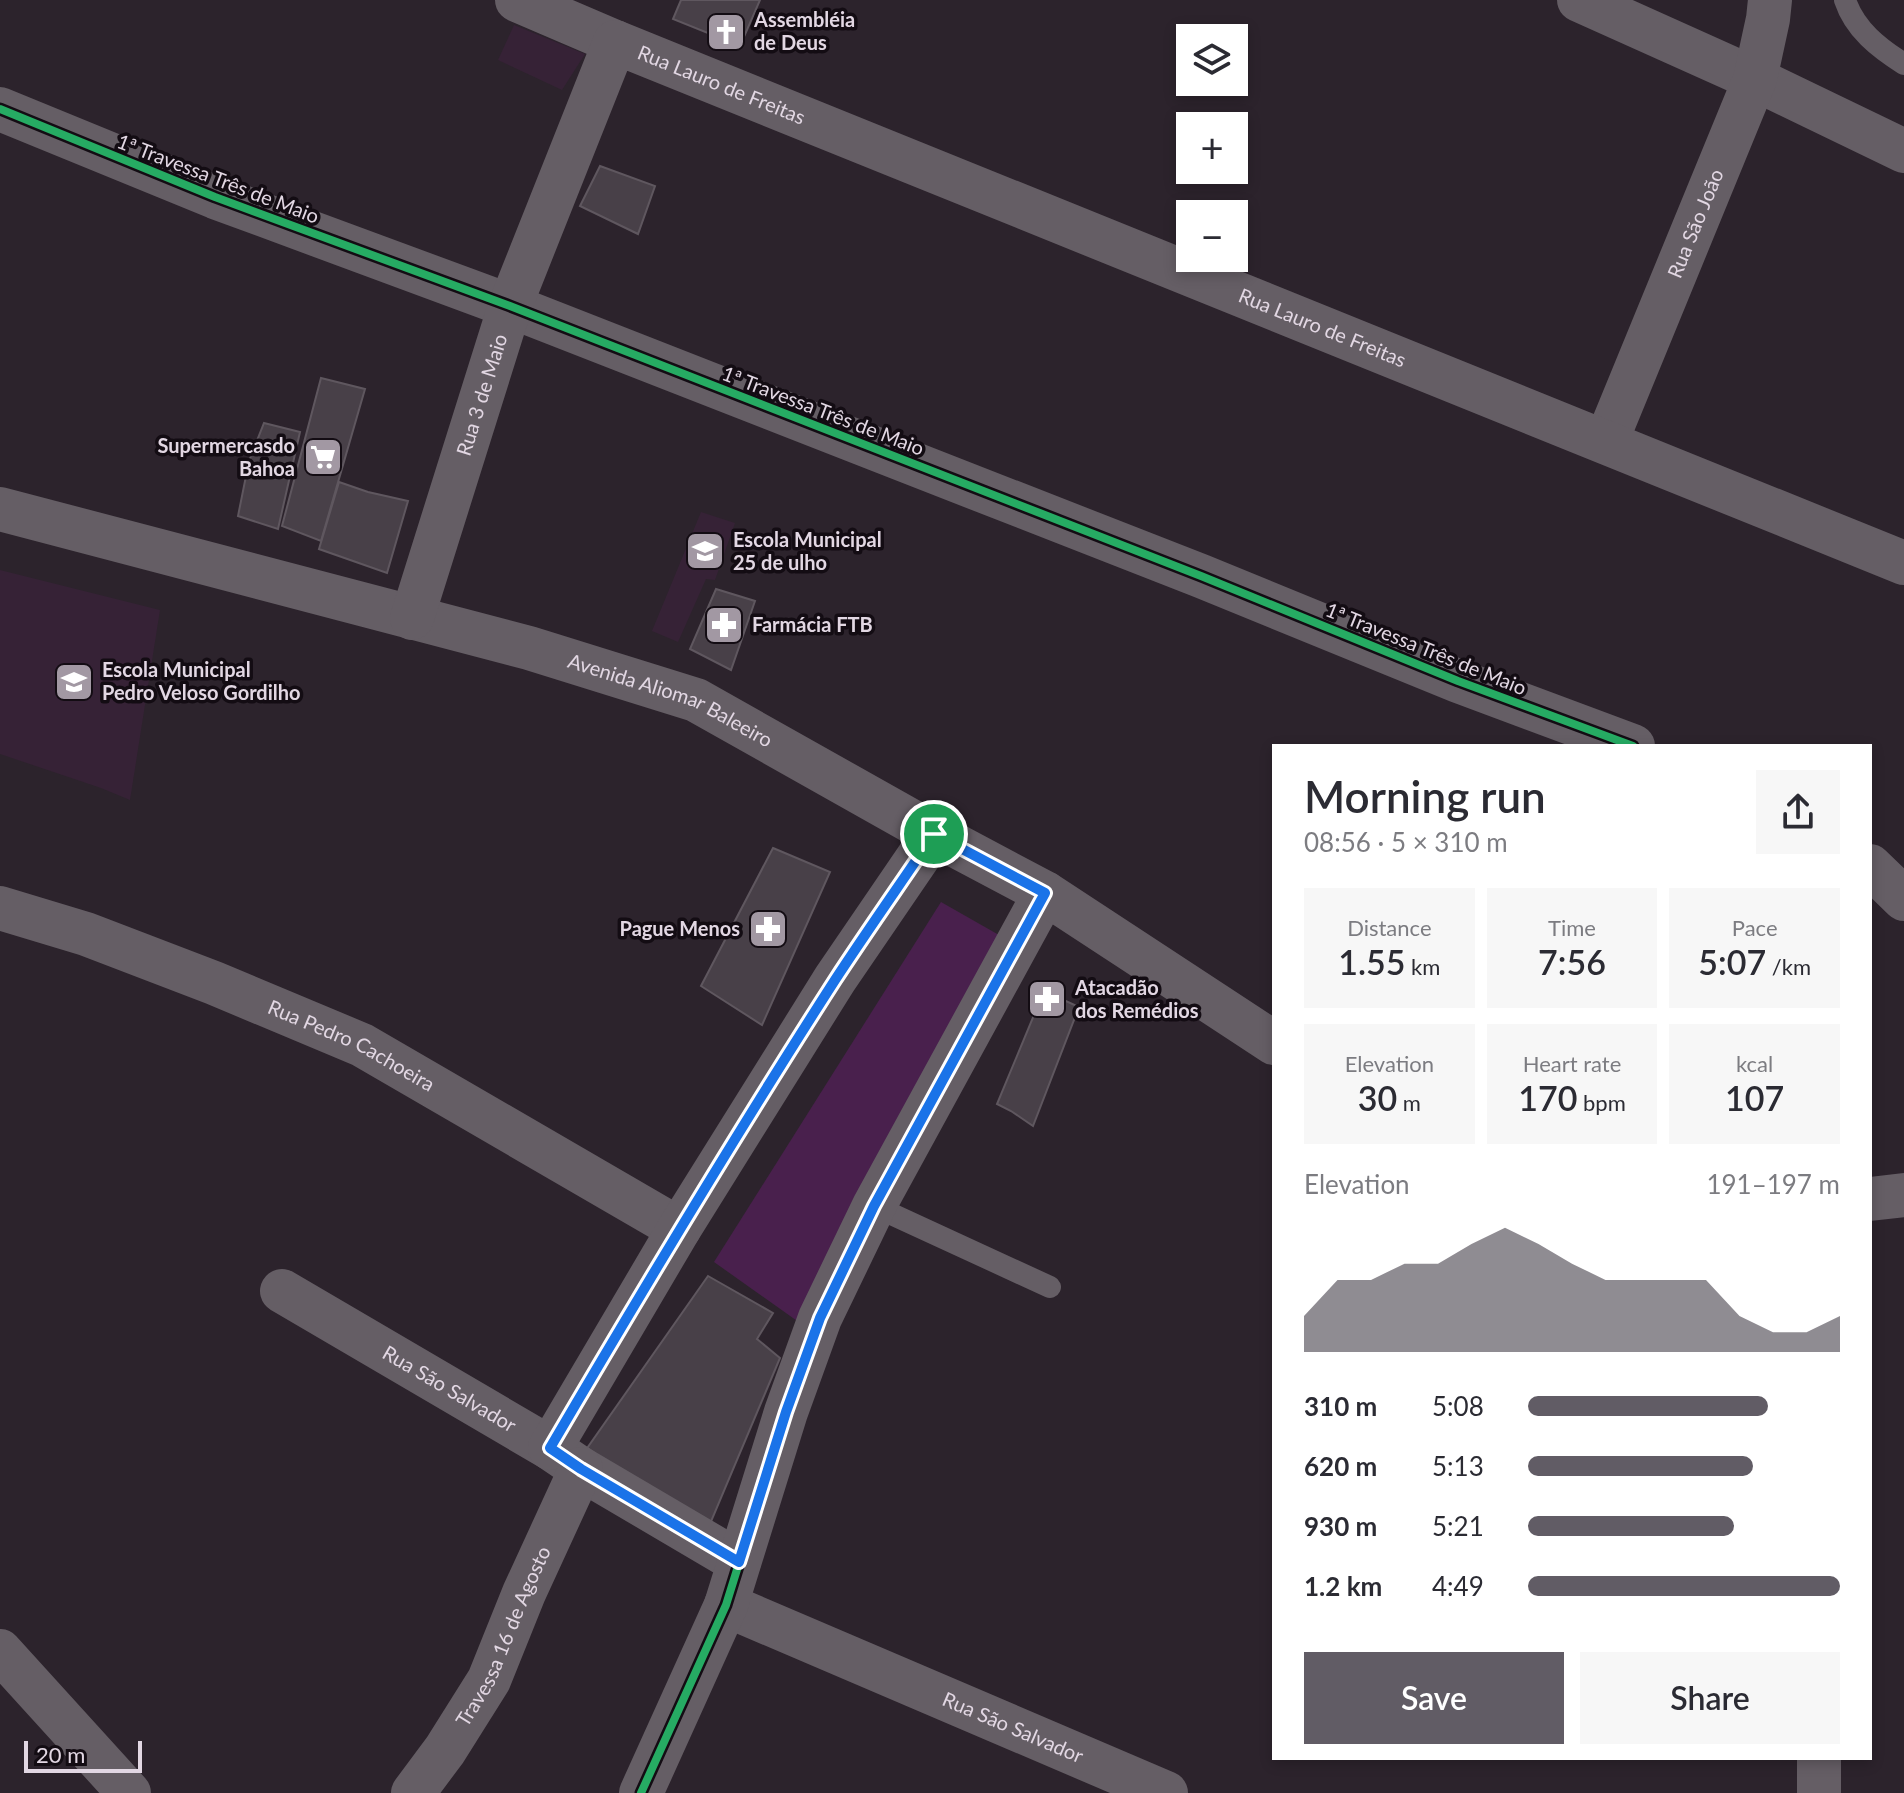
<!DOCTYPE html>
<html lang="en">
<head>
<meta charset="utf-8">
<style>
  body { margin:0; font-family:Lato,sans-serif; background:#f7f7f7; color:#2b2b33; height:100vh; display:flex; flex-direction:column; font-size:30px; white-space:nowrap }
  * { box-sizing:border-box; margin:0 }
  p { font-size:26px; color:#7c7c81 }
  .icon { flex:none; width:44px; height:44px; fill:none; stroke:currentColor; stroke-width:2; stroke-linecap:round; stroke-linejoin:round }
  .map { position:relative; flex:1; overflow:hidden }
  .side { position:absolute; left:1272px; top:744px; width:600px; height:1016px; display:flex; flex-direction:column; background:#fff; border-radius:0px; box-shadow:0 4px 12px #0003 }
  .side>* { flex:none }
  .tools { position:absolute; left:1176px; top:24px; display:grid; gap:16px }
  .tools a { display:grid; place-items:center; width:72px; height:72px; border-radius:0px; background:#fff; box-shadow:0 4px 12px #0003; font-size:40px }
  .scale { position:absolute; left:24px; bottom:20px; width:118px; box-sizing:border-box; padding-left:8px; border:4px solid #e2d7e3; border-top:0; font-size:22px; line-height:28px; white-space:nowrap; color:#e2d7e3; -webkit-text-stroke:6px #130c13; paint-order:stroke }
  .pin { position:absolute; display:grid; place-items:center; width:68px; height:68px; color:#fff; margin:-34px; border:4px solid #fff; border-radius:50%; box-shadow:0 2px 8px #0007 }
  .round { display:grid; place-items:center; flex:none; width:84px; height:84px; border-radius:0px; background:#f7f7f7 }
  .headline { display:flex; align-items:center; justify-content:space-between; height:136px; padding:0 32px }
  h1 { font-size:44px; font-weight:600; line-height:60px }
  .figures { display:grid; grid-template-columns:repeat(3,1fr); gap:12px; height:136px; padding:8px 32px }
  .figures div { display:grid; align-content:center; border-radius:0px; background:#f7f7f7; text-align:center }
  .figures b { font-size:34px; font-weight:600 }
  .figures small { font-size:22px; font-weight:400 }
  .figures p { font-size:22px }
  .chart { height:224px; padding:16px 32px }
  .chart p { display:flex; justify-content:space-between }
  .chart svg { width:100%; height:144px; margin-top:8px; fill:#615c65; opacity:.7 }
  .cta { display:flex; gap:16px; margin-top:auto; padding:16px 32px }
  .cta a { flex:1; height:92px; border-radius:0px; background:#615c65; color:#fff; font-size:32px; font-weight:600; line-height:92px; text-align:center }
  .cta a+a { background:#f7f7f7; color:#2b2b33 }
  ul { padding:0 32px; list-style:none; font-size:26px }
  li { display:grid; grid-template-columns:128px 96px 1fr; align-items:center; height:60px }
  li i { height:20px; border-radius:10px; background:#615c65 }
  .map>svg:first-child { display:block }
  .built { fill:#362236 }
  .green { fill:#49204d }
  .building { fill:#484048; stroke:#5f575f; stroke-width:2 }
  .lines { fill:none; stroke-linecap:round; stroke-linejoin:round }
  .service { stroke:#655e65; stroke-width:22 }
  .minor { stroke:#655e65; stroke-width:44 }
  .tertiary { stroke:#655e65; stroke-width:44 }
  .secondary { stroke:#655e65; stroke-width:44 }
  .cycleway-casing { stroke:#130c13; stroke-width:13 }
  .cycleway { stroke:#26ab63; stroke-width:8 }
  .route-casing { stroke:#fff; stroke-width:16 }
  .route { stroke:#1a73e8; stroke-width:10 }
  .labels { text-anchor:middle; stroke-width:7; stroke-linejoin:round; paint-order:stroke }
  .poi-label { font-size:20px; font-weight:bold; fill:#e2d7e3; stroke:#130c13; text-anchor:start }
  .street-label { font-size:20px; fill:#e2d7e3; stroke:#130c13 }
</style>
</head>
<body>
<div class="map">
<svg width="1904" height="1793" viewBox="0 0 1904 1793">
  <rect width="100%" height="100%" fill="#2c232c"/>
  <g class="built">
    <path d="M514,25L585,54L562,90L498,60Z"/>
    <path d="M701,512L735,523L715,580L706,579L678,642L652,631Z"/>
    <path d="M0,570L160,610L130,800L101,788L0,754Z"/>
  </g>
  <path class="green" d="M941,902L1006,939L800,1323L714,1262Z"/>
  <g class="building">
    <path d="M681,0H760L740,46L673,19Z"/>
    <path d="M600,166L655,186L638,234L580,206Z"/>
    <path d="M321,378L365,389L321,541L282,526Z"/>
    <path d="M264,423L300,432L278,529L238,516L249,461Z"/>
    <path d="M339,482L368,492L408,501L387,573L319,549Z"/>
    <path d="M716,589L755,601L731,670L690,649Z"/>
    <path d="M773,848L830,872L762,1025L701,986Z"/>
    <path d="M1044,991L1079,1007L1033,1126L1011,1111L997,1104Z"/>
    <path d="M708,1276L773,1313L757,1339L780,1358L707,1531L583,1454Z"/>
  </g>
  <g class="lines">
    <g class="service">
      <path d="M1845,0C1855,30 1879,48 1904,64"/>
      <path d="M874,1206L1050,1287"/>
    </g>
    <g class="minor">
      <path d="M1579,0L1755,79L1904,151"/>
      <path d="M0,109L215,197L510,306L1201,576L1458,681L1633,746"/>
      <path id="s1" d="M1606,442L1755,79L1768,19L1770,0"/>
      <path d="M1870,866L1904,899"/>
      <path id="s2" d="M0,908L86,934L214,983L362,1045L679,1229"/>
      <path id="s3" d="M282,1291L550,1448L581,1469L739,1562"/>
      <path d="M550,1448L679,1229L835,979L934,834"/>
      <path id="s4" d="M726,1605L1166,1793"/>
      <path d="M0,1651L129,1793"/>
      <path id="s5" d="M413,1793L445,1750L489,1680L524,1593L581,1469"/>
      <path d="M641,1793L726,1605L786,1412L820,1318L874,1206L1045,893"/>
      <path d="M1819,1793V1758"/>
    </g>
    <path class="tertiary" d="M517,0L615,42"/>
    <g class="secondary">
      <path id="s6" d="M0,509L529,648L696,700L934,834L1045,893L1274,1043"/>
      <path id="s7" d="M412,618L510,306L615,42L1904,563"/>
      <path d="M1870,1199L1904,1195"/>
    </g>
    <defs>
      <g id="cycleway">
        <path d="M0,109L215,197L510,306L1201,576L1458,681L1633,746"/>
        <path d="M641,1793L726,1605L786,1412L820,1318L874,1206L1045,893"/>
      </g>
    </defs>
    <use href="#cycleway" class="cycleway-casing"/>
    <use href="#cycleway" class="cycleway"/>
  </g>
  <g class="lines">
    <defs>
      <path id="route" d="M934,834L1045,893L874,1206L820,1318L786,1412L739,1562L581,1469L550,1448C642,1291 736,1134 835,980C867,931 901,883 934,834Z"/>
    </defs>
    <use href="#route" class="route-casing"/>
    <use href="#route" class="route"/>
  </g>
  <defs>
    <symbol id="church-square" viewBox="-11 -11 22 22"><rect x="-9" y="-9" width="18" height="18" rx="4" fill="#a298a3" stroke="#130c13"/><path d="M-1.2-6h2.4v3.5h3.3v2.4h-3.3V6h-2.4V-.1h-3.3v-2.4h3.3Z" fill="#fff"/></symbol>
    <symbol id="supermarket-square" viewBox="-11 -11 22 22"><rect x="-9" y="-9" width="18" height="18" rx="4" fill="#a298a3" stroke="#130c13"/><path d="M-6-5.5h2.5l.6 2H6L4.5 2H-2.5L-4.4-4H-6ZM-1.5 3.2a1.3 1.3 0 1 0 .1 0ZM3 3.2a1.3 1.3 0 1 0 .1 0Z" fill="#fff"/></symbol>
    <symbol id="school-square" viewBox="-11 -11 22 22"><rect x="-9" y="-9" width="18" height="18" rx="4" fill="#a298a3" stroke="#130c13"/><path d="M0-5L7-2L0 1L-7-2ZM-4 1L0 2.5L4 1V4Q0 6-4 4Z" fill="#fff"/></symbol>
    <symbol id="pharmacy-square" viewBox="-11 -11 22 22"><rect x="-9" y="-9" width="18" height="18" rx="4" fill="#a298a3" stroke="#130c13"/><path d="M-2-6h4v4h4v4h-4v4h-4v-4h-4v-4h4Z" fill="#fff"/></symbol>
  </defs>
  <g fill-rule="evenodd">
    <use href="#church-square" x="704" y="10" width="44" height="44"/>
    <use href="#supermarket-square" x="301" y="435" width="44" height="44"/>
    <use href="#school-square" x="683" y="529" width="44" height="44"/>
    <use href="#pharmacy-square" x="702" y="603" width="44" height="44"/>
    <use href="#school-square" x="52" y="660" width="44" height="44"/>
    <use href="#pharmacy-square" x="746" y="907" width="44" height="44"/>
    <use href="#pharmacy-square" x="1025" y="977" width="44" height="44"/>
  </g>
  <g class="labels">
    <g class="poi-label">
      <text x="754" y="27">Assembléia<tspan x="754" dy="23">de Deus</tspan></text>
      <text x="295" y="453" text-anchor="end">Supermercasdo<tspan x="295" dy="23">Bahoa</tspan></text>
      <text x="733" y="547">Escola Municipal<tspan x="733" dy="23">25 de ulho</tspan></text>
      <text x="752" y="632">Farmácia FTB</text>
      <text x="102" y="677">Escola Municipal<tspan x="102" dy="23">Pedro Veloso Gordilho</tspan></text>
      <text x="740" y="936" text-anchor="end">Pague Menos</text>
      <text x="1075" y="995">Atacadão<tspan x="1075" dy="23">dos Remédios</tspan></text>
    </g>
    <g class="street-label">
      <text dy="7" stroke="none"><textPath href="#s7" startOffset="726">Rua Lauro de Freitas</textPath></text>
      <text transform="translate(218 179) rotate(21)" y="7">1ª Travessa Três de Maio</text>
      <text dy="7" stroke="none"><textPath href="#s1" startOffset="236">Rua São João</textPath></text>
      <text dy="7" stroke="none"><textPath href="#s7" startOffset="1374">Rua Lauro de Freitas</textPath></text>
      <text dy="7" stroke="none"><textPath href="#s7" startOffset="234">Rua 3 de Maio</textPath></text>
      <text transform="translate(823 411) rotate(21)" y="7">1ª Travessa Três de Maio</text>
      <text transform="translate(1426 649) rotate(22)" y="7">1ª Travessa Três de Maio</text>
      <text dy="7" stroke="none"><textPath href="#s6" startOffset="698">Avenida Aliomar Baleeiro</textPath></text>
      <text dy="7" stroke="none"><textPath href="#s2" startOffset="378">Rua Pedro Cachoeira</textPath></text>
      <text dy="7" stroke="none"><textPath href="#s3" startOffset="194">Rua São Salvador</textPath></text>
      <text dy="7" stroke="none"><textPath href="#s5" startOffset="182">Travessa 16 de Agosto</textPath></text>
      <text dy="7" stroke="none"><textPath href="#s4" startOffset="312">Rua São Salvador</textPath></text>
    </g>
  </g>
</svg>
<div class="tools">
<a><svg class="icon" aria-label="layers" viewBox="0 0 24 24"><path d="M12 4l9 5-9 5-9-5zM3 14l9 5 9-5"/></svg></a>
<a>+</a>
<a>−</a>
</div>
<div class="scale">20 m</div>
<div class="pin" style="left:934px;top:834px;background:#1e9e55"><svg class="icon" aria-label="arrive" viewBox="0 0 24 24"><path d="M6 21V4h12l-3 4 3 4H6"/></svg></div>
<section class="side">
<div class="headline"><div><h1>Morning run</h1><p>08:56 · 5 × 310 m</p></div><a class="round"><svg class="icon" aria-label="share" viewBox="0 0 24 24"><path d="M12 15V3M7 8l5-5 5 5M5 13v7h14v-7"/></svg></a></div>
<div class="figures">
<div><p>Distance</p><b>1.55<small> km</small></b></div>
<div><p>Time</p><b>7:56</b></div>
<div><p>Pace</p><b>5:07<small> /km</small></b></div>
</div>
<div class="figures">
<div><p>Elevation</p><b>30<small> m</small></b></div>
<div><p>Heart rate</p><b>170<small> bpm</small></b></div>
<div><p>kcal</p><b>107</b></div>
</div>
<div class="chart"><p><span>Elevation</span>191–197 m</p>
<svg viewBox="0 0 160 44" preserveAspectRatio="none"><path d="M0 44V33L10 22L20 22L30 17L40 17L50 11L60 6L70 11L80 17L90 22L100 22L110 22L120 22L130 33L140 38L150 38L160 33V44z"/></svg>
</div>
<ul>
<li><b>310 m</b>5:08<i style="width:77%"></i></li>
<li><b>620 m</b>5:13<i style="width:72%"></i></li>
<li><b>930 m</b>5:21<i style="width:66%"></i></li>
<li><b>1.2 km</b>4:49<i style="width:100%"></i></li>
</ul>
<div class="cta"><a>Save</a><a>Share</a></div>
</section>
</div>
</body>
</html>
